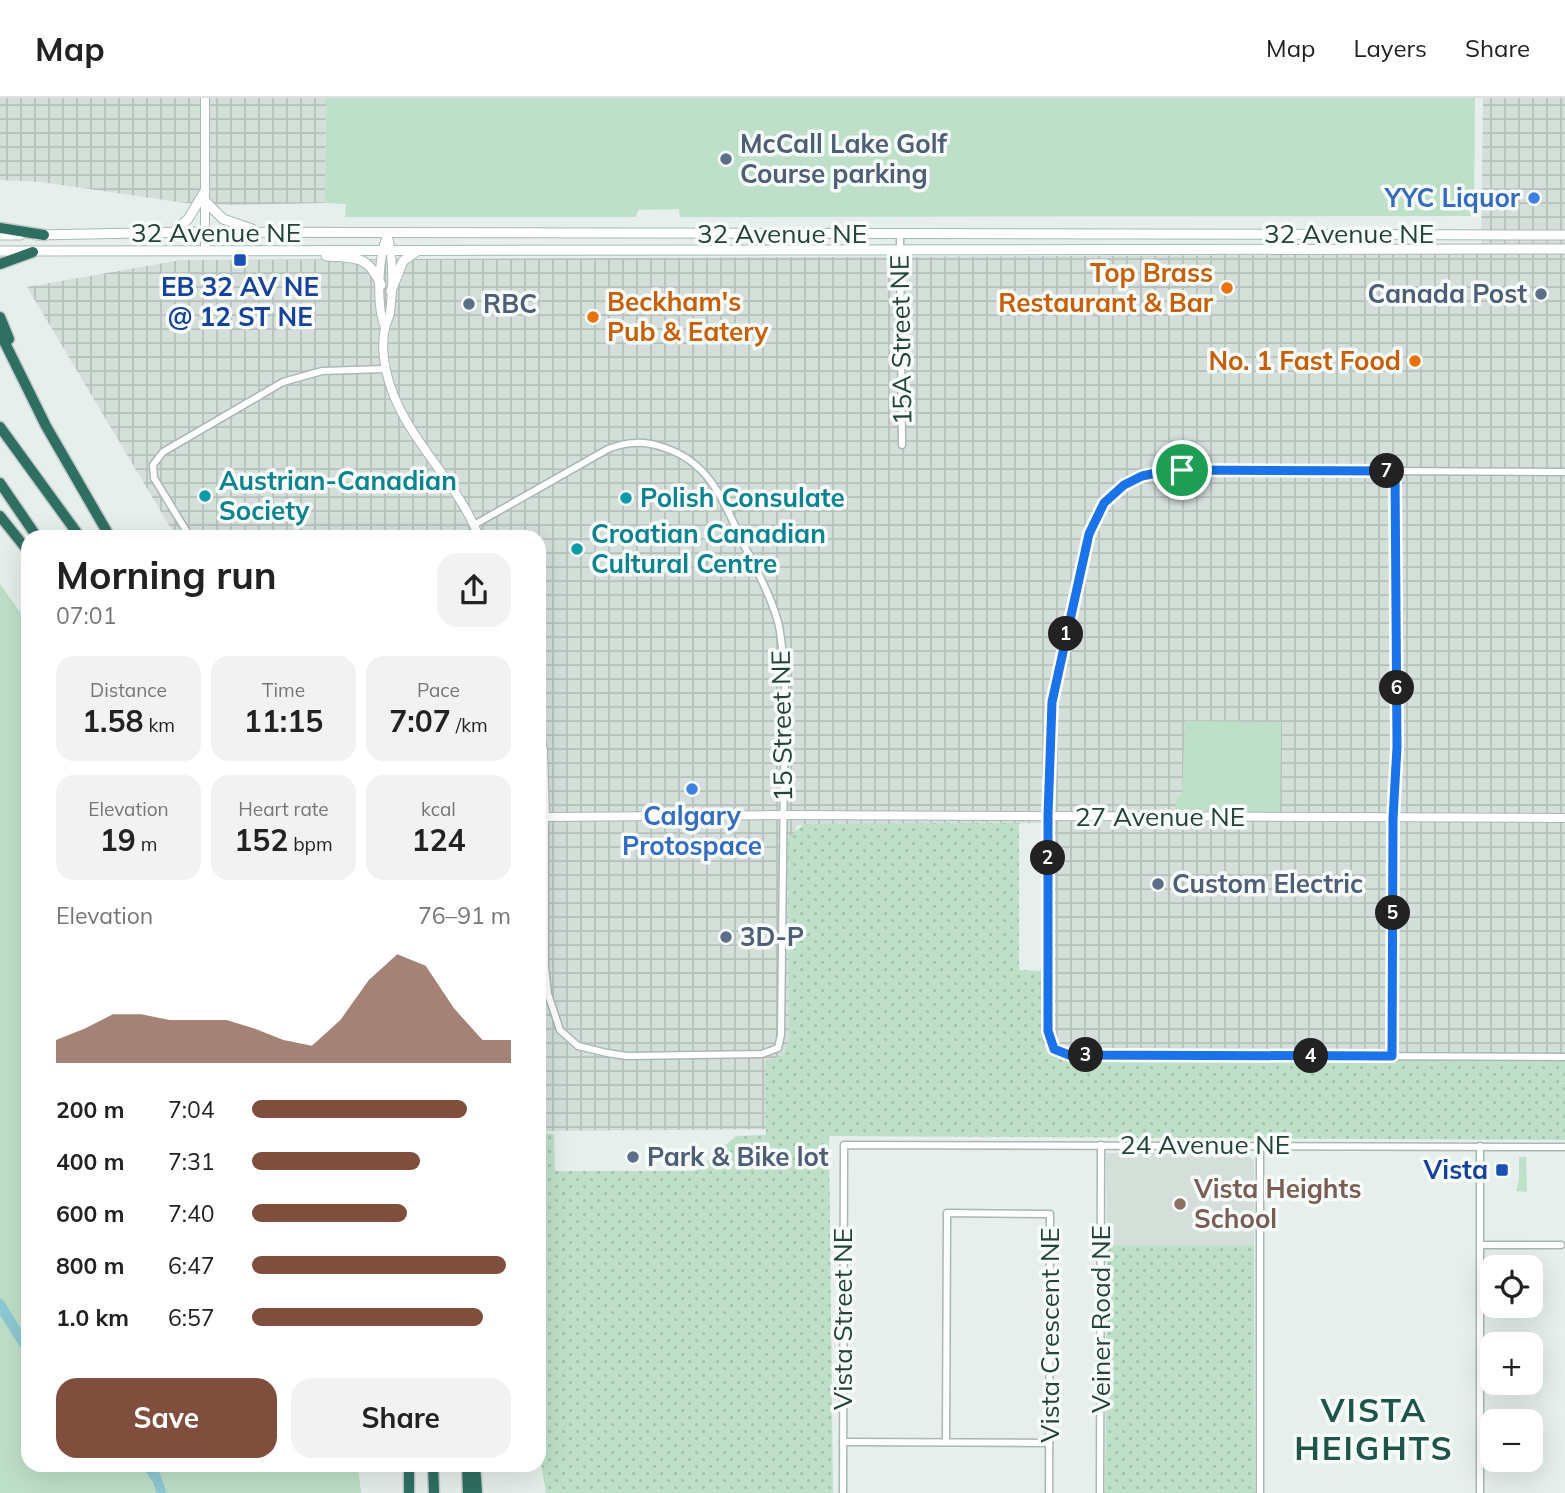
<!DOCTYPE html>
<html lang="en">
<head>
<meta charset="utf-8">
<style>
  body { margin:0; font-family:Mulish,sans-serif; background:#f2f2f2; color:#222; height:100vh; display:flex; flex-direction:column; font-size:26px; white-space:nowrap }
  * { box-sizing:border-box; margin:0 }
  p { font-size:23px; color:#767676 }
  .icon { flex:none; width:38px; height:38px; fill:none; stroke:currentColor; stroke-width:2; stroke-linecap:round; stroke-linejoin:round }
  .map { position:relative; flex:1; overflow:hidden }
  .details { position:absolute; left:21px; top:432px; width:525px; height:942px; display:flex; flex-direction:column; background:#fff; border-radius:21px; box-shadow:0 7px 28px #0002 }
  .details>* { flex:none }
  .fabs { position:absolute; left:1480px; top:1157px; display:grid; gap:14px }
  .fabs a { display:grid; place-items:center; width:63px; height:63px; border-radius:14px; background:#fff; box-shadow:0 7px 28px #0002; font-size:35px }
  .pin { position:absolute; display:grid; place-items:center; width:60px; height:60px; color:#fff; margin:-30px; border:4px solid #fff; border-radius:50%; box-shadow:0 2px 7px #0007 }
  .km { position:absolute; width:35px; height:35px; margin:-18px; border-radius:50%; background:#222; color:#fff; font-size:19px; line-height:35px; text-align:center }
  .round { display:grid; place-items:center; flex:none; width:74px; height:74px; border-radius:21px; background:#f2f2f2 }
  .head { display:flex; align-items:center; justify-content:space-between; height:119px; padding:0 35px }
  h1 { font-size:38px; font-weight:700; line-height:52px }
  .stats { display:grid; grid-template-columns:repeat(3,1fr); gap:10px; height:119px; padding:7px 35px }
  .stats div { display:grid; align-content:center; border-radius:18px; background:#f2f2f2; text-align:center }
  .stats b { font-size:30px; font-weight:700 }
  .stats small { font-size:19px; font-weight:400 }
  .stats p { font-size:19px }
  .chart { height:196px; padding:14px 35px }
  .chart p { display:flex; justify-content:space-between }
  .chart svg { width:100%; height:126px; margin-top:7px; fill:#804e3d; opacity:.7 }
  .primary-button { display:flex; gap:14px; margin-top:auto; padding:14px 35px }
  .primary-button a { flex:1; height:80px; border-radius:21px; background:#804e3d; color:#fff; font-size:28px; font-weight:700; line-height:80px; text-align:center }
  .primary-button a+a { background:#f2f2f2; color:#222 }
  ul { padding:0 35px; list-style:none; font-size:23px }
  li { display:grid; grid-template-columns:112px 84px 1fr; align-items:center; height:52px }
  li i { height:18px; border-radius:9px; background:#804e3d }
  header { display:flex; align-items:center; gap:42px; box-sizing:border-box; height:98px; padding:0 35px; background:#fff; border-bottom:2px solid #e0e0e0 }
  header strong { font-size:33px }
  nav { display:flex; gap:38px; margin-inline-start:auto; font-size:24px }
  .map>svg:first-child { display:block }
  .built { fill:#d4dfda }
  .industrial { fill:url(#industrial-grid) }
  .grass { fill:#bfe0c8 }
  .park { fill:url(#park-dots) }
  .water { fill:#8ec9d4 }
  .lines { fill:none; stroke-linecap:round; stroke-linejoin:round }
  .minor-casing { stroke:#a8b8b2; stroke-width:9 }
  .tertiary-casing { stroke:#a8b8b2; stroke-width:10 }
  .secondary-casing { stroke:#a4bbb3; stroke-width:11 }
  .motorway-casing { stroke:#c2cac8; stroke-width:13 }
  .minor { stroke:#fff; stroke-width:6 }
  .tertiary { stroke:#fff; stroke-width:8 }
  .secondary { stroke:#fff; stroke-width:9 }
  .motorway { stroke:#2f6f62; stroke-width:10 }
  .route-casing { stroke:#fff; stroke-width:14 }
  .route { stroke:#1a73e8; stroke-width:9 }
  .service-dot { fill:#5c6f8a; stroke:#f7fbf9; stroke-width:2.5 }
  .shop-dot { fill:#3f7fe0; stroke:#f7fbf9; stroke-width:2.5 }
  .transit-dot { fill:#1a4fb4; stroke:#f7fbf9; stroke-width:2.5 }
  .food-dot { fill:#e8710a; stroke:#f7fbf9; stroke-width:2.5 }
  .culture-dot { fill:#0f9aa8; stroke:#f7fbf9; stroke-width:2.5 }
  .education-dot { fill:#8d6e63; stroke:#f7fbf9; stroke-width:2.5 }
  .labels { text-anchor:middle; stroke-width:7; stroke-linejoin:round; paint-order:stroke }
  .service-label { font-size:26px; font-weight:bold; fill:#4e5e75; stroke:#f7fbf9; text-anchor:start }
  .shop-label { font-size:26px; font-weight:bold; fill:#366cbe; stroke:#f7fbf9; text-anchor:end }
  .street-label { font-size:26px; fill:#24423a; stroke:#f7fbf9 }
  .food-label { font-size:26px; font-weight:bold; fill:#c56008; stroke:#f7fbf9; text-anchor:end }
  .transit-label { font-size:26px; font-weight:bold; fill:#164399; stroke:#f7fbf9 }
  .culture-label { font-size:26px; font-weight:bold; fill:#0d838f; stroke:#f7fbf9; text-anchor:start }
  .education-label { font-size:26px; font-weight:bold; fill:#785e54; stroke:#f7fbf9; text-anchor:start }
  .district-label { font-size:33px; font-weight:bold; letter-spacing:2px; fill:#1f5548; stroke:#f7fbf9 }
</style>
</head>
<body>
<header>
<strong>Map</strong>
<nav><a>Map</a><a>Layers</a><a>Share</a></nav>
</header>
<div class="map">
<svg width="1565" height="1395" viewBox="0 0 1565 1395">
  <defs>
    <pattern id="industrial-grid" width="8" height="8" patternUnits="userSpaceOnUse" patternTransform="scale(1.75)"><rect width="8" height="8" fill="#d4dfda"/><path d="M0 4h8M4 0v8" fill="none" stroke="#b6c1bc"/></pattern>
    <pattern id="park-dots" width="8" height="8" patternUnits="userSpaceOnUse" patternTransform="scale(1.75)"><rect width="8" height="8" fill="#bfe0c8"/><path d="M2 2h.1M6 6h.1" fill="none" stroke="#a4c1ad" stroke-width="1.8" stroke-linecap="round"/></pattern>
  </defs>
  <rect width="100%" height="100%" fill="#e6efeb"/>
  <path class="built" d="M1246,1054L1254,1064V1147H1107L1106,1055Z"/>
  <g class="industrial">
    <path d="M0,0H326L325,105L235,107L185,105L41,84L0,82Z"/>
    <path d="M1483,0H1565V965L1042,962L1041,725L796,727L794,1031L539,1033V439H176L27,189L181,162L1481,156Z"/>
  </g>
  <g class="grass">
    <path d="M326,0H1475L1474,118L680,119L679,111L638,112L636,119H345L346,106L325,105Z"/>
    <path d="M0,486L28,525V1367H358L361,1395H0Z"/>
    <path d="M1185,623L1281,624L1280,714L1179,713L1176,711V700L1182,696Z"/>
    <path d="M1519,1059H1526L1527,1094L1516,1093L1519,1082Z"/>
  </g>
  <g class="park">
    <path d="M1019,725V872L1043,873L1042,944C1046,956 1053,961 1065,962L1565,964V1042L829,1038L833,1395H546L539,1353V1036H554L555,1073H696L736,1038L766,1037L765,964L783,957L789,942L788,740L804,726Z"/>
    <path d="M1107,1147H1254L1255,1395H1105Z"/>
  </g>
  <g class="water">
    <path d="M0,1200L4,1203L28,1243V1262L0,1217Z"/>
    <path d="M141,1367H154L158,1371L167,1395H157L153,1384Z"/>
  </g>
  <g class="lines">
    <defs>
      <g id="minor">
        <path d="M900,137L902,347"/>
        <path d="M1565,374L1182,372L1142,378L1124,387L1104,405L1089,436L1058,570L1049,629L1048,923V933L1054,951L1069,957L1565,959"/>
        <path d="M474,427L608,351C628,343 645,343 665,350C711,365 724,405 743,445C756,471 770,496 778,524C783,544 783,566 785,587L781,937L778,950L762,956L627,958L607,955L578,948L560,932L548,896L545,868V719"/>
        <path d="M190,439L154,380L153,367L163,354L283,284L322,273L385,271"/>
        <path d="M1392,958L1393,721L1397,649L1395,373"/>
        <path d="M1480,1048V1395"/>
        <path d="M1481,1147H1561"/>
        <path d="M843,1344L1049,1345"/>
        <path d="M946,1344L947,1115L1050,1116L1049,1395"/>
        <path d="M843,1395L844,1047L1565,1049"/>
        <path d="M1100,1395L1101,1047"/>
        <path d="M1260,1395V1047"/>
      </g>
      <g id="tertiary">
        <path d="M387,135C394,160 393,189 390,215C389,220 386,225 385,230C382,242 383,260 386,272C399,336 456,379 479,439"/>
        <path d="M205,153V0"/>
        <path d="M385,230C376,206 378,162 387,137"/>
        <path d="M539,632L543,652L545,719L784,717L1565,720"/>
      </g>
      <g id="secondary">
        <path d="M205,103L223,121L252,131"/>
        <path d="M173,135L188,121L205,93"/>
        <path d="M0,137H20"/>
        <path d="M37,137L191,134L1565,137"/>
        <path d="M0,153L1565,151"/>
        <path d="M326,158C355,159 369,158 381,187"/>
        <path d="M391,193L403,163L417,153"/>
      </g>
      <g id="motorway">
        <path d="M0,130L44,137"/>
        <path d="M0,166L33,154"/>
        <path d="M0,219L9,241"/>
        <path d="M0,235L46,328L110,439"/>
        <path d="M0,329L80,439"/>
        <path d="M0,385L37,439"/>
        <path d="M0,418L28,453"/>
        <path d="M433,1367L434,1395"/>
        <path d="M467,1367L468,1395"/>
        <path d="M475,1367L477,1395"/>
        <path d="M409,1395V1367"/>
      </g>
    </defs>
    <use href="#minor" class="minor-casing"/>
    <use href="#tertiary" class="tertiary-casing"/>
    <use href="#secondary" class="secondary-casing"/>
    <use href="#motorway" class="motorway-casing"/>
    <use href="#minor" class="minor"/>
    <use href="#tertiary" class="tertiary"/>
    <use href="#secondary" class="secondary"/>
    <use href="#motorway" class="motorway"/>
  </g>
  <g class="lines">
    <defs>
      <path id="route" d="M1182,372L1395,373L1397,649L1393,721L1392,958L1069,957L1054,951L1048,933V718L1052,604L1089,436L1104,405L1124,387L1142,378L1166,373Z"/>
    </defs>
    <use href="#route" class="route-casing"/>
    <use href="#route" class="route"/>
  </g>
  <g class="service-dot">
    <circle cx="726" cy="61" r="7"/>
    <circle cx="1541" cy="196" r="7"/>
    <circle cx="469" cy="206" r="7"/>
    <circle cx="1158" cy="786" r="7"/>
    <circle cx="726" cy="839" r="7"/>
    <circle cx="633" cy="1059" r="7"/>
  </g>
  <g class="shop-dot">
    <circle cx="1534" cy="100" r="7"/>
    <circle cx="692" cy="691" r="7"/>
  </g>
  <g class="transit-dot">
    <rect x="233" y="155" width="14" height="14" rx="3.5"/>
    <rect x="1495" y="1065" width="14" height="14" rx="3.5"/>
  </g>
  <g class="food-dot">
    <circle cx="1227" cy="190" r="7"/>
    <circle cx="593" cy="219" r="7"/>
    <circle cx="1415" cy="263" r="7"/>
  </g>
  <g class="culture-dot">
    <circle cx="205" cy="398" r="7"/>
    <circle cx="626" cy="400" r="7"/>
    <circle cx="577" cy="451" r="7"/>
  </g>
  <circle class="education-dot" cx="1180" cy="1106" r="7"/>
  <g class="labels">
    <g class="service-label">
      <text x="740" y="55">McCall Lake Golf<tspan x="740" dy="30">Course parking</tspan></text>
      <text x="1527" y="205" text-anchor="end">Canada Post</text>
      <text x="483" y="215">RBC</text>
      <text x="1172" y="795">Custom Electric</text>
      <text x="740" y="848">3D-P</text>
      <text x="647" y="1068">Park &amp; Bike lot</text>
    </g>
    <g class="shop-label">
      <text x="1520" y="109">YYC Liquor</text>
      <text x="692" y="727" text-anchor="middle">Calgary<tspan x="692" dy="30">Protospace</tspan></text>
    </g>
    <g class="street-label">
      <text x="216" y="144">32 Avenue NE</text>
      <text x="782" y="145">32 Avenue NE</text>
      <text x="1349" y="145">32 Avenue NE</text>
      <text transform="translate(901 242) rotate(-91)" y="9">15A Street NE</text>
      <text transform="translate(782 628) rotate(-91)" y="9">15 Street NE</text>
      <text x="1160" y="728">27 Avenue NE</text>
      <text x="1205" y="1056">24 Avenue NE</text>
      <text transform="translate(843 1221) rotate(-90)" y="9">Vista Street NE</text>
      <text transform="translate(1101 1221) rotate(-90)" y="9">Veiner Road NE</text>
      <text transform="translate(1050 1237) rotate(-90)" y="9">Vista Crescent NE</text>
    </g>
    <g class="food-label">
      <text x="1213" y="184">Top Brass<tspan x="1213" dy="30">Restaurant &amp; Bar</tspan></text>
      <text x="607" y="213" text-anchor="start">Beckham's<tspan x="607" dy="30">Pub &amp; Eatery</tspan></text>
      <text x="1401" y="272">No. 1 Fast Food</text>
    </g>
    <g class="transit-label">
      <text x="240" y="198">EB 32 AV NE<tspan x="240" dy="30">@ 12 ST NE</tspan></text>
      <text x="1488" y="1081" text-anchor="end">Vista</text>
    </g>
    <g class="culture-label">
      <text x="219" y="392">Austrian-Canadian<tspan x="219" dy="30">Society</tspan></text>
      <text x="640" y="409">Polish Consulate</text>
      <text x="591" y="445">Croatian Canadian<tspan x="591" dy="30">Cultural Centre</tspan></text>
    </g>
    <g class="education-label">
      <text x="1194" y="1100">Vista Heights<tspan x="1194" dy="30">School</tspan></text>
    </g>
    <g class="district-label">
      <text x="1374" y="1324">VISTA<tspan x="1374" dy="38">HEIGHTS</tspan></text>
    </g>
  </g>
</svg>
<div class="fabs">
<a><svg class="icon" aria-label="locate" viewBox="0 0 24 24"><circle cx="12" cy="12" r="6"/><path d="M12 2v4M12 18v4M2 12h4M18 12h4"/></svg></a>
<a>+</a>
<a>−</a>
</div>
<div class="pin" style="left:1182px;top:372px;background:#1e9e55"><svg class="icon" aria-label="arrive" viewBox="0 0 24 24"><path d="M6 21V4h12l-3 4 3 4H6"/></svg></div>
<b class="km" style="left:1066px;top:536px">1</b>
<b class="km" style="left:1048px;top:760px">2</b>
<b class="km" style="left:1086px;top:957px">3</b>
<b class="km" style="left:1311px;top:958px">4</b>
<b class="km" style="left:1393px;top:815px">5</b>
<b class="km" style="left:1397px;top:590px">6</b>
<b class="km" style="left:1387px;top:373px">7</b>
<section class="details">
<div class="head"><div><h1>Morning run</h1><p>07:01</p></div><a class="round"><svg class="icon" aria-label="share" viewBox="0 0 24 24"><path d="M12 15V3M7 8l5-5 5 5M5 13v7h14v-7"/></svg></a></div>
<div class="stats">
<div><p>Distance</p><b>1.58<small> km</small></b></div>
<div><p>Time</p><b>11:15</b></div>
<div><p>Pace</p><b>7:07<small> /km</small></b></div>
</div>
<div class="stats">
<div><p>Elevation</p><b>19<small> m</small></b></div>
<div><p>Heart rate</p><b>152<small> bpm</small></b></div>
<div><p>kcal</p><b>124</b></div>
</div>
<div class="chart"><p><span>Elevation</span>76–91 m</p>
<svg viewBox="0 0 160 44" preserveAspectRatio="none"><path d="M0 44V36L10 32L20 27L30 27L40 29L50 29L60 29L70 32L80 36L90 38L100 29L110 15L120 6L130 10L140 25L150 36L160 36V44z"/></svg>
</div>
<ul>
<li><b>200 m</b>7:04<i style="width:83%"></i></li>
<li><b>400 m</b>7:31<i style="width:65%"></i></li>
<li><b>600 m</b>7:40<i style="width:60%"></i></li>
<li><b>800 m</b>6:47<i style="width:98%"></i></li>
<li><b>1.0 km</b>6:57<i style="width:89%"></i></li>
</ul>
<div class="primary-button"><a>Save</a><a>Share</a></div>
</section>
</div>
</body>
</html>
